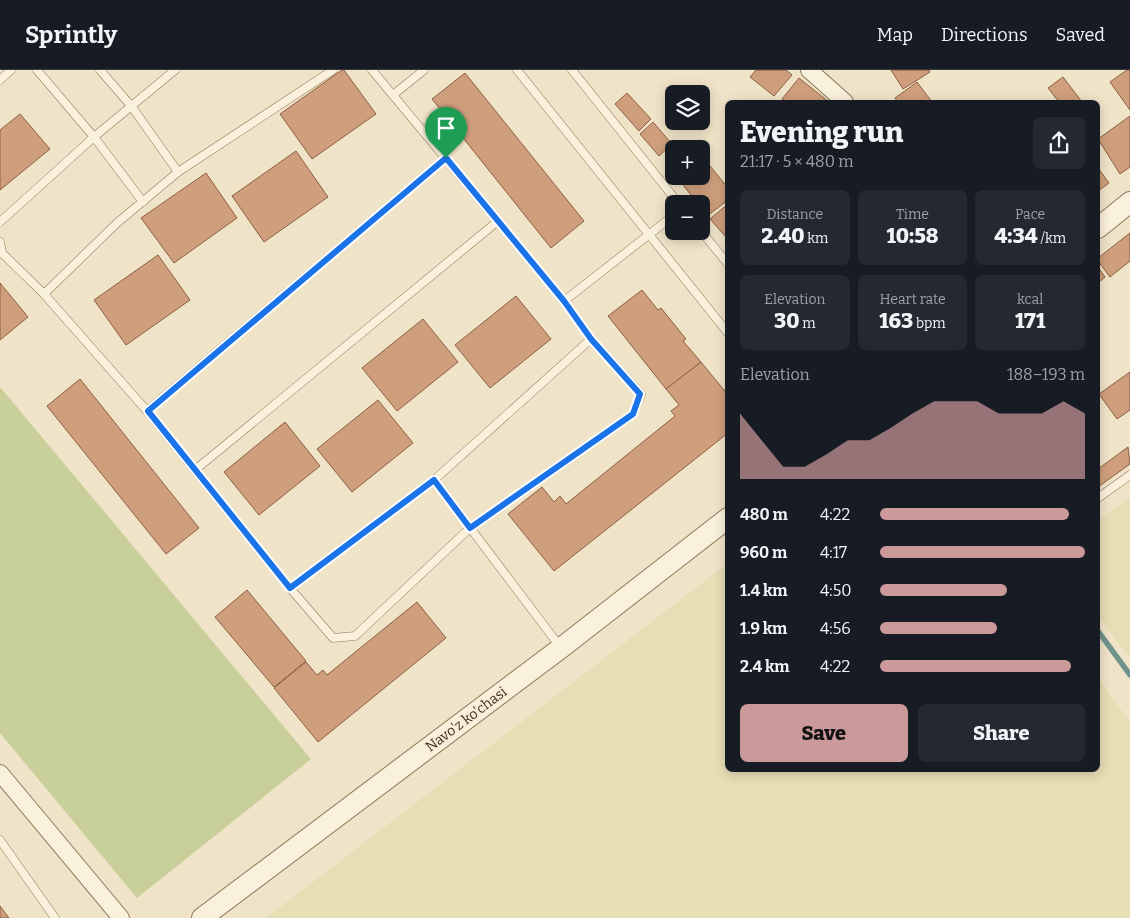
<!DOCTYPE html>
<html lang="en">
<head>
<meta charset="utf-8">
<style>
  body { margin:0; font-family:Bitter,serif; background:#242831; color:#f1f3f6; height:100vh; display:flex; flex-direction:column; font-size:19px; white-space:nowrap }
  * { box-sizing:border-box; margin:0 }
  p { font-size:16px; color:#9ea1a6 }
  .icon { flex:none; width:28px; height:28px; fill:none; stroke:currentColor; stroke-width:2; stroke-linecap:round; stroke-linejoin:round }
  .map { position:relative; flex:1; overflow:hidden }
  .sheet { position:absolute; left:725px; top:30px; width:375px; height:672px; display:flex; flex-direction:column; background:#171b24; border-radius:8px; box-shadow:0 2px 12px #0003 }
  .sheet>* { flex:none }
  .controls { position:absolute; left:665px; top:15px; display:grid; gap:10px }
  .controls a { display:grid; place-items:center; width:45px; height:45px; border-radius:8px; background:#171b24; box-shadow:0 2px 12px #0003; font-size:25px }
  .pin { position:absolute; display:grid; place-items:center; width:42px; height:42px; color:#fff; margin:-51px -21px; border-radius:50% 50% 50% 0; rotate:-45deg; box-shadow:0 0 5px #0007 }
  .pin .icon { rotate:45deg }
  .round { display:grid; place-items:center; flex:none; width:52px; height:52px; border-radius:8px; background:#242831 }
  .overview { display:flex; align-items:center; justify-content:space-between; height:85px; padding:0 15px }
  h1 { font-size:28px; font-weight:800; line-height:38px }
  .figures { display:grid; grid-template-columns:repeat(3,1fr); gap:8px; height:85px; padding:5px 15px }
  .figures div { display:grid; align-content:center; border-radius:8px; background:#242831; text-align:center }
  .figures b { font-size:21px; font-weight:800 }
  .figures small { font-size:14px; font-weight:400 }
  .figures p { font-size:14px }
  .chart { height:140px; padding:10px 15px }
  .chart p { display:flex; justify-content:space-between }
  .chart svg { width:100%; height:90px; margin-top:5px; fill:#cc999b; opacity:.7 }
  .cta { display:flex; gap:10px; margin-top:auto; padding:10px 15px }
  .cta a { flex:1; height:58px; border-radius:8px; background:#cc999b; color:#111; font-size:20px; font-weight:800; line-height:58px; text-align:center }
  .cta a+a { background:#242831; color:#f1f3f6 }
  ul { padding:0 15px; list-style:none; font-size:16px }
  li { display:grid; grid-template-columns:80px 60px 1fr; align-items:center; height:38px }
  li i { height:12px; border-radius:6px; background:#cc999b }
  header { display:flex; align-items:center; gap:30px; box-sizing:border-box; height:70px; padding:0 25px; background:#171b24; border-bottom:1px solid #363941 }
  header strong { font-size:24px }
  nav { display:flex; gap:28px; margin-inline-start:auto; font-size:18px }
  .map>svg:first-child { display:block }
  .farmland { fill:#e6deb5 }
  .green { fill:#c9cf9b }
  .lines { fill:none; stroke-linecap:round; stroke-linejoin:round }
  .stream { stroke:#6f938a; stroke-width:5.5 }
  .building { fill:#cf9f7d; stroke:#8d5f41 }
  .service-casing { stroke:#8d765c; stroke-width:9 }
  .minor-casing { stroke:#8d765c; stroke-width:18 }
  .tertiary-casing { stroke:#8d765c; stroke-width:22 }
  .service { stroke:#faf1dc; stroke-width:8 }
  .minor { stroke:#faf1dc; stroke-width:16 }
  .tertiary { stroke:#faf1dc; stroke-width:20 }
  .route-casing { stroke:#fff; stroke-width:10 }
  .route { stroke:#1a73e8; stroke-width:6 }
  .labels { text-anchor:middle; stroke-width:5; stroke-linejoin:round; paint-order:stroke }
  .street-label { font-size:14px; fill:#3d2e20; stroke:#f7eed8 }
</style>
</head>
<body>
<header>
<strong>Sprintly</strong>
<nav><a>Map</a><a>Directions</a><a>Saved</a></nav>
</header>
<div class="map">
<svg width="1130" height="848" viewBox="0 0 1130 848">
  <rect width="100%" height="100%" fill="#f0e4c8"/>
  <g class="farmland">
    <path d="M1130,428V588L1098,546V450Z"/>
    <path d="M727,494L728,700H1098V608L1130,652V848H266Z"/>
  </g>
  <path class="green" d="M0,317L311,689L137,828L0,663Z"/>
  <g class="lines">
    <path class="stream" d="M1098,561L1130,605"/>
  </g>
  <g class="building">
    <path d="M342,0H344L376,44L312,89L280,44Z"/>
    <path d="M756,0H786L792,5L774,26L750,7Z"/>
    <path d="M891,0H929L930,2L903,19Z"/>
    <path d="M1127,0H1130V40L1110,12Z"/>
    <path d="M465,3L584,151L551,178L432,29Z"/>
    <path d="M1063,7L1082,32H1059L1048,18Z"/>
    <path d="M799,8L829,32H786L782,29Z"/>
    <path d="M917,12L932,32H898L895,28Z"/>
    <path d="M627,23L651,49L639,61L615,34Z"/>
    <path d="M20,44L50,79L0,120V60Z"/>
    <path d="M1130,46V97L1120,104L1098,69Z"/>
    <path d="M653,52L672,74L659,86L640,64Z"/>
    <path d="M296,81L328,127L264,172L232,126Z"/>
    <path d="M701,85L728,118V130L707,146L701,138V134H698L676,106H701Z"/>
    <path d="M1098,98L1109,113L1098,121Z"/>
    <path d="M206,103L237,148L174,193L141,148Z"/>
    <path d="M728,134V165L726,167L710,149Z"/>
    <path d="M1130,163V191L1110,207L1098,191V188Z"/>
    <path d="M158,185L190,230L126,275L94,230Z"/>
    <path d="M1098,197L1105,207L1098,213Z"/>
    <path d="M0,213L28,247L0,270Z"/>
    <path d="M642,220L658,240L661,238L686,269L683,271L701,292L666,319L608,246Z"/>
    <path d="M516,226L551,269L490,318L455,275Z"/>
    <path d="M423,249L458,292L397,341L362,298Z"/>
    <path d="M701,292L728,325V363L554,501L508,444L542,417L554,432L560,426L566,434L675,346L671,341L679,335L666,319Z"/>
    <path d="M1130,302V340L1117,349L1099,324Z"/>
    <path d="M80,309L199,458L166,484L47,336Z"/>
    <path d="M378,330L413,373L352,422L317,379Z"/>
    <path d="M285,352L320,396L259,445L224,402Z"/>
    <path d="M1128,377L1130,394L1098,417V399Z"/>
    <path d="M247,520L306,591L274,617L215,547Z"/>
    <path d="M417,532L446,568L318,672L274,618L306,592L317,605L323,600L327,605Z"/>
    <path d="M0,836L9,848H0Z"/>
  </g>
  <g class="lines">
    <defs>
      <g id="service">
        <path d="M37,0L94,67L143,132"/>
        <path d="M100,0L132,37L178,102"/>
        <path d="M517,0L728,263"/>
        <path d="M572,0L679,134"/>
        <path d="M0,10L11,0"/>
        <path d="M393,25L424,0"/>
        <path d="M0,152L94,67L175,0"/>
        <path d="M701,161L728,194"/>
        <path d="M0,172L2,183L44,224L147,341L290,518L434,410L591,269L564,231L372,0"/>
        <path d="M44,224L117,153L178,102L333,0"/>
        <path d="M564,231L674,145"/>
        <path d="M147,341L446,88"/>
        <path d="M195,400L498,151"/>
        <path d="M434,410L561,578"/>
        <path d="M1098,428L1130,405"/>
        <path d="M290,518L333,568L355,566L470,458L633,344L641,324L591,269"/>
        <path d="M0,770L55,848"/>
      </g>
      <g id="minor">
        <path d="M809,0L845,32"/>
        <path d="M0,703L121,848"/>
      </g>
      <g id="tertiary">
        <path d="M1098,158L1130,132"/>
        <path d="M202,848L561,578L728,448"/>
      </g>
    </defs>
    <use href="#service" class="service-casing"/>
    <use href="#minor" class="minor-casing"/>
    <use href="#tertiary" class="tertiary-casing"/>
    <use href="#service" class="service"/>
    <use href="#minor" class="minor"/>
    <use href="#tertiary" class="tertiary"/>
  </g>
  <g class="lines">
    <defs>
      <path id="route" d="M446,88L564,231L591,269L640,324L633,344L470,458L434,410L290,518L148,341Z"/>
    </defs>
    <use href="#route" class="route-casing"/>
    <use href="#route" class="route"/>
  </g>
  <g class="labels">
    <g class="street-label">
      <text transform="translate(466 649) rotate(-37)" y="5">Navo'z ko'chasi</text>
    </g>
  </g>
</svg>
<div class="controls">
<a><svg class="icon" aria-label="layers" viewBox="0 0 24 24"><path d="M12 4l9 5-9 5-9-5zM3 14l9 5 9-5"/></svg></a>
<a>+</a>
<a>−</a>
</div>
<div class="pin" style="left:446px;top:88px;background:#1e9e55"><svg class="icon" aria-label="arrive" viewBox="0 0 24 24"><path d="M6 21V4h12l-3 4 3 4H6"/></svg></div>
<section class="sheet">
<div class="overview"><div><h1>Evening run</h1><p>21:17 · 5 × 480 m</p></div><a class="round"><svg class="icon" aria-label="share" viewBox="0 0 24 24"><path d="M12 15V3M7 8l5-5 5 5M5 13v7h14v-7"/></svg></a></div>
<div class="figures">
<div><p>Distance</p><b>2.40<small> km</small></b></div>
<div><p>Time</p><b>10:58</b></div>
<div><p>Pace</p><b>4:34<small> /km</small></b></div>
</div>
<div class="figures">
<div><p>Elevation</p><b>30<small> m</small></b></div>
<div><p>Heart rate</p><b>163<small> bpm</small></b></div>
<div><p>kcal</p><b>171</b></div>
</div>
<div class="chart"><p><span>Elevation</span>188–193 m</p>
<svg viewBox="0 0 160 44" preserveAspectRatio="none"><path d="M0 44V12L10 25L20 38L30 38L40 32L50 25L60 25L70 19L80 12L90 6L100 6L110 6L120 12L130 12L140 12L150 6L160 12V44z"/></svg>
</div>
<ul>
<li><b>480 m</b>4:22<i style="width:92%"></i></li>
<li><b>960 m</b>4:17<i style="width:100%"></i></li>
<li><b>1.4 km</b>4:50<i style="width:62%"></i></li>
<li><b>1.9 km</b>4:56<i style="width:57%"></i></li>
<li><b>2.4 km</b>4:22<i style="width:93%"></i></li>
</ul>
<div class="cta"><a>Save</a><a>Share</a></div>
</section>
</div>
</body>
</html>
